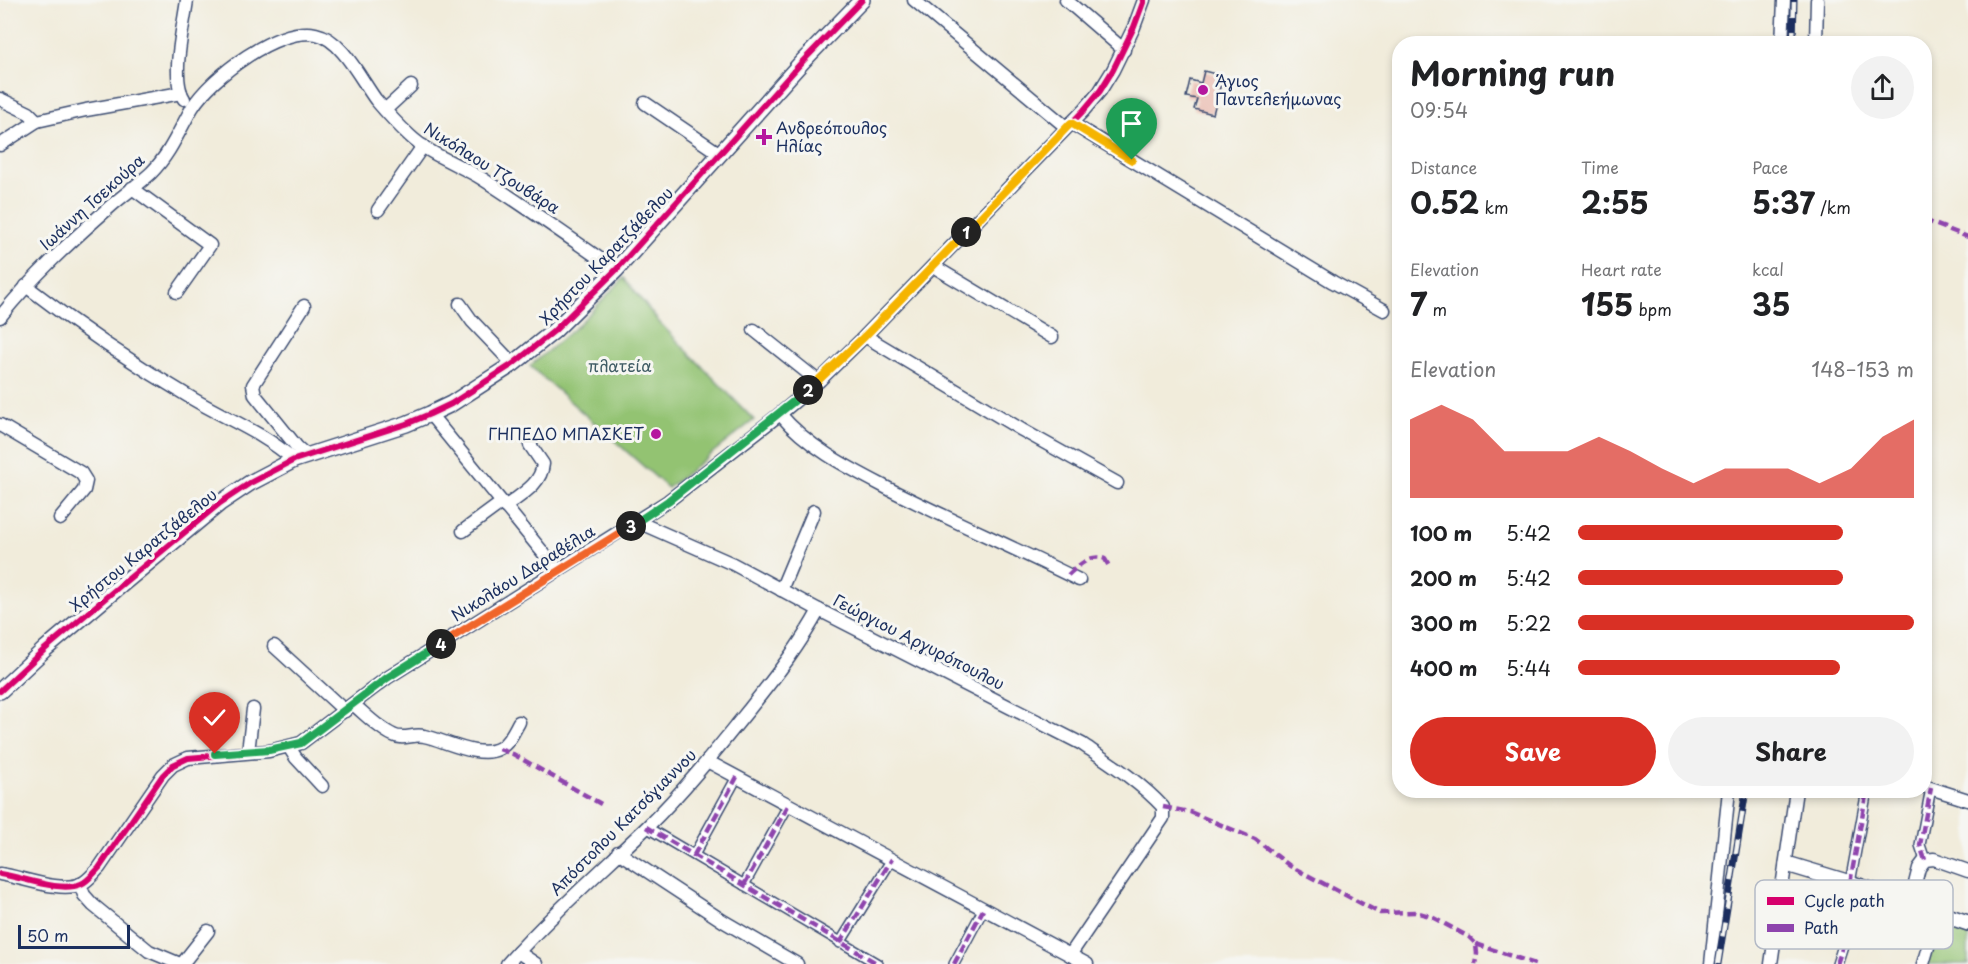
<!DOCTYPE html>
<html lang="en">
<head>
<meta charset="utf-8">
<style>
  body { margin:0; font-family:"Playpen Sans",sans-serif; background:#f2f2f2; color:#202124; height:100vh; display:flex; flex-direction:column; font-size:22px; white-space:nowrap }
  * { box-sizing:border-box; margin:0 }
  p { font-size:20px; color:#757577 }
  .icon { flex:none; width:33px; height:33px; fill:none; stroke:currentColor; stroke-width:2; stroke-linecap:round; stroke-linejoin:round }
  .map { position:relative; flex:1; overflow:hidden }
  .side { position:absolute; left:1392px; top:36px; width:540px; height:762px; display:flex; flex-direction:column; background:#fff; border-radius:24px; box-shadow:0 3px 9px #0003 }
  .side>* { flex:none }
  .scale { position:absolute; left:18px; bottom:15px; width:112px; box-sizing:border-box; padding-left:6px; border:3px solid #1b2f5e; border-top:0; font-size:16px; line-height:21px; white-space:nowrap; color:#1b2f5e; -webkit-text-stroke:4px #f6f6f2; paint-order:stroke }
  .pin { position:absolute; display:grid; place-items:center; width:51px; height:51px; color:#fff; margin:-62px -26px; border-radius:50% 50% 50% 0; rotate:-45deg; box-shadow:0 0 6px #0007 }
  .pin .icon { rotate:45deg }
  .km { position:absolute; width:30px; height:30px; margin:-15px; border-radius:50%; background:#222; color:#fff; font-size:16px; line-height:30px; text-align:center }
  .round { display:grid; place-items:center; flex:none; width:63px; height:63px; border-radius:32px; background:#f2f2f2 }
  .summary { display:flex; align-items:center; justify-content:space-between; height:102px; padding:0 18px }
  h1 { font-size:33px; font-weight:700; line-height:45px }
  .stats { display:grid; grid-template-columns:repeat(3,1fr); gap:9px; height:102px; padding:6px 18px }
  .stats div { display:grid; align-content:center }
  .stats b { font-size:30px; font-weight:700 }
  .stats small { font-size:16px; font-weight:400 }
  .stats p { font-size:16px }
  .chart { height:168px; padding:12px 18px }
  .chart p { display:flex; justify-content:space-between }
  .chart svg { width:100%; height:108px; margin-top:6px; fill:#d93025; opacity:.7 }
  .primary-button { display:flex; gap:12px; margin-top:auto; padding:12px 18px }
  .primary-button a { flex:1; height:69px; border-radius:36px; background:#d93025; color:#fff; font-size:24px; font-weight:700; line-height:69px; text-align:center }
  .primary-button a+a { background:#f2f2f2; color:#202124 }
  ul { padding:0 18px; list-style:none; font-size:20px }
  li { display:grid; grid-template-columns:96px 72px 1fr; align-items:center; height:45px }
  li i { height:15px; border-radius:8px; background:#d93025 }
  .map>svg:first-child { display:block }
  .green { fill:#93c372; stroke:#577968; stroke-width:1.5 }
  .building { fill:#e7ab9e }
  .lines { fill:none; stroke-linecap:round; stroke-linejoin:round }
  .pedestrian-casing { stroke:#3b4b71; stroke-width:12 }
  .minor-casing { stroke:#3b4b71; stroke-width:15 }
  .tertiary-casing { stroke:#3b4b71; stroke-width:18 }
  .pedestrian { stroke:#fff; stroke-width:9 }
  .minor { stroke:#fff; stroke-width:12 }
  .tertiary { stroke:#fff; stroke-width:15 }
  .rail-casing { stroke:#1b2f5e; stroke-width:7 }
  .rail { stroke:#f6f6f2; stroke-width:4.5; stroke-dasharray:14; stroke-linecap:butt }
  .quiet { stroke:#8e44ad; stroke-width:4.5; stroke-dasharray:9 4.5; stroke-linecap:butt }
  .cycleway-casing { stroke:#f6f6f2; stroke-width:10 }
  .cycleway { stroke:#d6006c; stroke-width:6 }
  .split-1-casing { stroke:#fff; stroke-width:12 }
  .split-2-casing { stroke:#fff; stroke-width:12 }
  .split-3-casing { stroke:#fff; stroke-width:12 }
  .split-4-casing { stroke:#fff; stroke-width:12 }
  .split-5-casing { stroke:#fff; stroke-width:12 }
  .split-1 { stroke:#f5b400; stroke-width:8 }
  .split-2 { stroke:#f5b400; stroke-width:8 }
  .split-3 { stroke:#22a559; stroke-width:8 }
  .split-4 { stroke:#f0652b; stroke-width:8 }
  .split-5 { stroke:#22a559; stroke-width:8 }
  .poi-dot { fill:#b5179e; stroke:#f6f6f2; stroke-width:2 }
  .labels { text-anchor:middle; stroke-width:6; stroke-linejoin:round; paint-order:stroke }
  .poi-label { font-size:16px; fill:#1b2f5e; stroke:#f6f6f2; text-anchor:start }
  .street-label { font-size:16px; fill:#1b2f5e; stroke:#f6f6f2 }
  .park-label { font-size:16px; fill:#3f5b64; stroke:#f6f6f2 }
  .key { fill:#f6f6f2; stroke:#b4bac6; stroke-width:1.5 }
  .key-label { font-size:16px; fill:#1b2f5e }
</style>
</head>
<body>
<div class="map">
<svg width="1968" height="964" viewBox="0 0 1968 964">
  <rect width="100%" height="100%" fill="#f6f6f2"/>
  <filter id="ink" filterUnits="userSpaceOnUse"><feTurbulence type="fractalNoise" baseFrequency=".0167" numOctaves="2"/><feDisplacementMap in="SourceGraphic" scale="12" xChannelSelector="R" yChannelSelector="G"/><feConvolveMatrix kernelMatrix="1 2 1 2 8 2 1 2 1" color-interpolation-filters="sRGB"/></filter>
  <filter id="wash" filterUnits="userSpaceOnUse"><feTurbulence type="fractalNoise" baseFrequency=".008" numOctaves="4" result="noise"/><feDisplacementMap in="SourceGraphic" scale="24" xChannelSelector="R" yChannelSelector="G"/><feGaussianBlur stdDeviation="1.35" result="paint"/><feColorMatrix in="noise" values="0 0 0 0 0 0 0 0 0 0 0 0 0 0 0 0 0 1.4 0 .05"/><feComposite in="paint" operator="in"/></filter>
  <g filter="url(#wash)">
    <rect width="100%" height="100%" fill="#f1ecdb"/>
    <g class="green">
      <path d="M624,278L659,322L754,420L668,488L530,366L577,326Z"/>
      <path d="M1940,924L1968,934V964H1927Z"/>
    </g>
    <g id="blocks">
      <path class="building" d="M1204,71L1223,76L1213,114L1194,109L1197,99L1186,97L1190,80L1201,83Z"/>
    </g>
  </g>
  <g filter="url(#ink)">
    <use href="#blocks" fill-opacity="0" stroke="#3b4b71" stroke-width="1.5"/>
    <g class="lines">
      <defs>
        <g id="pedestrian">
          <path d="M646,827L878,964"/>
          <path d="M694,855L737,777"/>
          <path d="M1925,860L1920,845L1931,788"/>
          <path d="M1850,883L1867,790"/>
          <path d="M744,885L789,804"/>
          <path d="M840,943L892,859"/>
          <path d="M954,964L983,910"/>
          <path d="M1837,964L1862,887"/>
        </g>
        <g id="minor">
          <path d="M914,0L1066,127"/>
          <path d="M1066,0L1124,50"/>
          <path d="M1782,44L1784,0"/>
          <path d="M1816,44L1817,0"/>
          <path d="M0,99L29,113L37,121"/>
          <path d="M184,99C170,78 184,25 187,0"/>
          <path d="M645,103L720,154"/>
          <path d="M385,110L411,86"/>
          <path d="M1071,123L1333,282L1384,310"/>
          <path d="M0,145L37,121L86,110L181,93"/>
          <path d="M132,188L210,245L177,292"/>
          <path d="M378,210L423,146"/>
          <path d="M933,266L1052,337"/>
          <path d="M26,286C79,327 135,365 193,399C227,419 264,433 294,460"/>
          <path d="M460,304L472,321L513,364"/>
          <path d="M304,306L253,385L255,395L297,447L307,456"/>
          <path d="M0,317C33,276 72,240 112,205C125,194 139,184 151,173C170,154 179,131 192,108C211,77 278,26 316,34C342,39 361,80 376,100C387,113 398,125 410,136C430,155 458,164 481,178C527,207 571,239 616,270"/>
          <path d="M754,330L818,381"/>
          <path d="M865,336L1022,430L1117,483"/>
          <path d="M430,414L558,571"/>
          <path d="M780,414C809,449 853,470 893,491C954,522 1017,549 1079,580"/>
          <path d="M0,425L81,473L86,481L84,490L60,519"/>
          <path d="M505,507C520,495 541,485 543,464L530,445"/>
          <path d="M638,522L733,564L819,610L1082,744C1110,763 1140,782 1163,807V818L1070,955"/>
          <path d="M463,531L501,503"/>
          <path d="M781,590L814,511"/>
          <path d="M274,646L345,711"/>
          <path d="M353,704C366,715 378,728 393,735C404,741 413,733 424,736C445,740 479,760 500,748C509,743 514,731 519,722"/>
          <path d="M289,747L296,758L322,786"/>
          <path d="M248,752L253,709"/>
          <path d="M707,761L1087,964"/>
          <path d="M1924,786L1968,800"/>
          <path d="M618,852L723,921L797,964"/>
          <path d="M0,874C22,877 60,893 81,884C88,881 93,874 99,868L163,775L173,765L188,758L269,751L301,743L387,678L668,501L780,414L820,380L865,336L1084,110L1100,91L1113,70L1134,27L1144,0"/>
          <path d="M80,884L84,895L93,905L149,951L180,964"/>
          <path d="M1910,903L1919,868L1925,860L1934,859L1968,871"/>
          <path d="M518,952L536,964"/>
          <path d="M182,964L208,931"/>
          <path d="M507,964C551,915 600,872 647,827C685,790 718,748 751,707C776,676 800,645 819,610"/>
          <path d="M1711,964L1729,790"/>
          <path d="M1771,964L1796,790"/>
          <path d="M1923,964L1938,913"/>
        </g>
        <g id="tertiary">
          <path d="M0,691L45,649L109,595L220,503L250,483L294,460L406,424L430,414L451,404L513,364L554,331L616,270L802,62L862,0"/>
          <path d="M1787,864L1850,883L1968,923"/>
        </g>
      </defs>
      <use href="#pedestrian" class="pedestrian-casing"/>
      <use href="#minor" class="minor-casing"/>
      <use href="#tertiary" class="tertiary-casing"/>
      <use href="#pedestrian" class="pedestrian"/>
      <use href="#minor" class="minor"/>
      <use href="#tertiary" class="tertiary"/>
      <defs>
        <g id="rail">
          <path d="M1793,44L1794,0"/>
          <path d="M1718,964L1746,790"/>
        </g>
      </defs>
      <use href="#rail" class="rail-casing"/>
      <use href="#rail" class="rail"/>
      <g class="quiet">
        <path d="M1924,220L1968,237"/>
        <path d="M1068,575C1079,565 1091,553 1105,559L1110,568"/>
        <path d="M499,749L513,754L601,804"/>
        <path d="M1163,807L1190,812L1255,839L1290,866L1380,913L1415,912L1430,916L1469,937L1476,944L1477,954L1475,964"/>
        <path d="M646,827L878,964"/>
        <path d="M694,855L737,777"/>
        <path d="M1925,860L1920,845L1931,788"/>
        <path d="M1850,883L1867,790"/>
        <path d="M744,885L789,804"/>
        <path d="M840,943L892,859"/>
        <path d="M1476,944L1535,964"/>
        <path d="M954,964L983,910"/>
        <path d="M1837,964L1862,887"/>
      </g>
      <defs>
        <g id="cycleway">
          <path d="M0,691L45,649L109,595L220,503L250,483L294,460L406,424L430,414L451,404L513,364L554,331L616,270L802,62L862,0"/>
          <path d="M0,874C22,877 60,893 81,884C88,881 93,874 99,868L163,775L173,765L188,758L269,751L301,743L387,678L668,501L780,414L820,380L865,336L1084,110L1100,91L1113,70L1134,27L1144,0"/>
        </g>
      </defs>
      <use href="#cycleway" class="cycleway-casing"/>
      <use href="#cycleway" class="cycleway"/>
    </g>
  </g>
  <g class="lines" filter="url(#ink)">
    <defs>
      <path id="split-1" d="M966,232L1071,123L1132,160"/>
      <path id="split-2" d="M808,390L865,336L966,232"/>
      <path id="split-3" d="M631,526L668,501L808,390"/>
      <path id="split-4" d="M441,644L631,526"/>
      <path id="split-5" d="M215,754L269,750L301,743L387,678L441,644"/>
    </defs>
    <use href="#split-1" class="split-1-casing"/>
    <use href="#split-2" class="split-2-casing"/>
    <use href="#split-3" class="split-3-casing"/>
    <use href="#split-4" class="split-4-casing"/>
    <use href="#split-5" class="split-5-casing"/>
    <use href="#split-1" class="split-1"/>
    <use href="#split-2" class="split-2"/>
    <use href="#split-3" class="split-3"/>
    <use href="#split-4" class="split-4"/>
    <use href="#split-5" class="split-5"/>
  </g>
  <g class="poi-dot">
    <circle cx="1203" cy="90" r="6"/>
    <path d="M761 128h6v6h6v6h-6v6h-6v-6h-6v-6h6z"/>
    <circle cx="656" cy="434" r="6"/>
  </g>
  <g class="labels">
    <g class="poi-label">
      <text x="1215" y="87">Άγιος<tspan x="1215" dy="18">Παντελεήμωνας</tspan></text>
      <text x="776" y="134">Ανδρεόπουλος<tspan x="776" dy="18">Ηλίας</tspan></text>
      <text x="644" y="440" text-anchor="end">ΓΗΠΕΔΟ ΜΠΑΣΚΕΤ</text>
    </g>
    <g class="street-label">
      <text transform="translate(492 168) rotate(32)" y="6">Νικόλαου Τζουβάρα</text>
      <text transform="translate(92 202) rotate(-42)" y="6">Ιωάννη Τσεκούρα</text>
      <text transform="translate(606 256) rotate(-46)" y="6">Χρήστου Καρατζάβελου</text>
      <text transform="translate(143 550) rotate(-39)" y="6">Χρήστου Καρατζάβελου</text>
      <text transform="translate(523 573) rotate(-32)" y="6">Νικολάου Δαραβέλια</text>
      <text transform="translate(919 642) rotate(27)" y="6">Γεώργιου Αργυρόπουλου</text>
      <text transform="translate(623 822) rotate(-45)" y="6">Απόστολου Κατσόγιαννου</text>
    </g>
    <g class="park-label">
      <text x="620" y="372">πλατεία</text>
    </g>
  </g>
  <rect x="1755" y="880" width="198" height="69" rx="9" class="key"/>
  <rect x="1767" y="897" width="27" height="8" fill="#d6006c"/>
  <rect x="1767" y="924" width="27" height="8" fill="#8e44ad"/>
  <g class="key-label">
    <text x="1804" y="907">Cycle path</text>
    <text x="1804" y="934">Path</text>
  </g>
</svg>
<div class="scale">50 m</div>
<div class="pin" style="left:1132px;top:160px;background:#1e9e55"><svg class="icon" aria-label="arrive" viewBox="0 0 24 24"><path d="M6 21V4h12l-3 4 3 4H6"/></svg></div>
<div class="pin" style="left:215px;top:754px;background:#d93025"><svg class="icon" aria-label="check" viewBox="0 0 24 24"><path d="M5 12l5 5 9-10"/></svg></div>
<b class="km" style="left:966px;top:232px">1</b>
<b class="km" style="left:808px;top:390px">2</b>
<b class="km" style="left:631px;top:526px">3</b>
<b class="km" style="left:441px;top:644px">4</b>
<section class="side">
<div class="summary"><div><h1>Morning run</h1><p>09:54</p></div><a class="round"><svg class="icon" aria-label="share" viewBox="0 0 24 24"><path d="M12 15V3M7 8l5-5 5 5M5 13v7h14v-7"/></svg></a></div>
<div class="stats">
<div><p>Distance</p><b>0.52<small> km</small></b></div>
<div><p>Time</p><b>2:55</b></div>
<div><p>Pace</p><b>5:37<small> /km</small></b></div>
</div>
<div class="stats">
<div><p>Elevation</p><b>7<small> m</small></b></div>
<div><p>Heart rate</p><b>155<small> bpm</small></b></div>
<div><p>kcal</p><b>35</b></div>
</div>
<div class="chart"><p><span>Elevation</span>148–153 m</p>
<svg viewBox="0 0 160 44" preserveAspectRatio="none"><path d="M0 44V12L10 6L20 12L30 25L40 25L50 25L60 19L70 25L80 32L90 38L100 32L110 32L120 32L130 38L140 32L150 19L160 12V44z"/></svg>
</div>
<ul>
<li><b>100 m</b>5:42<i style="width:79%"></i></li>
<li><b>200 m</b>5:42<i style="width:79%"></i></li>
<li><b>300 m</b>5:22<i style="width:100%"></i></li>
<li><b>400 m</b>5:44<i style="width:78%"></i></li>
</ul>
<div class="primary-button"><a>Save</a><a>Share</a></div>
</section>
</div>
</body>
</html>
